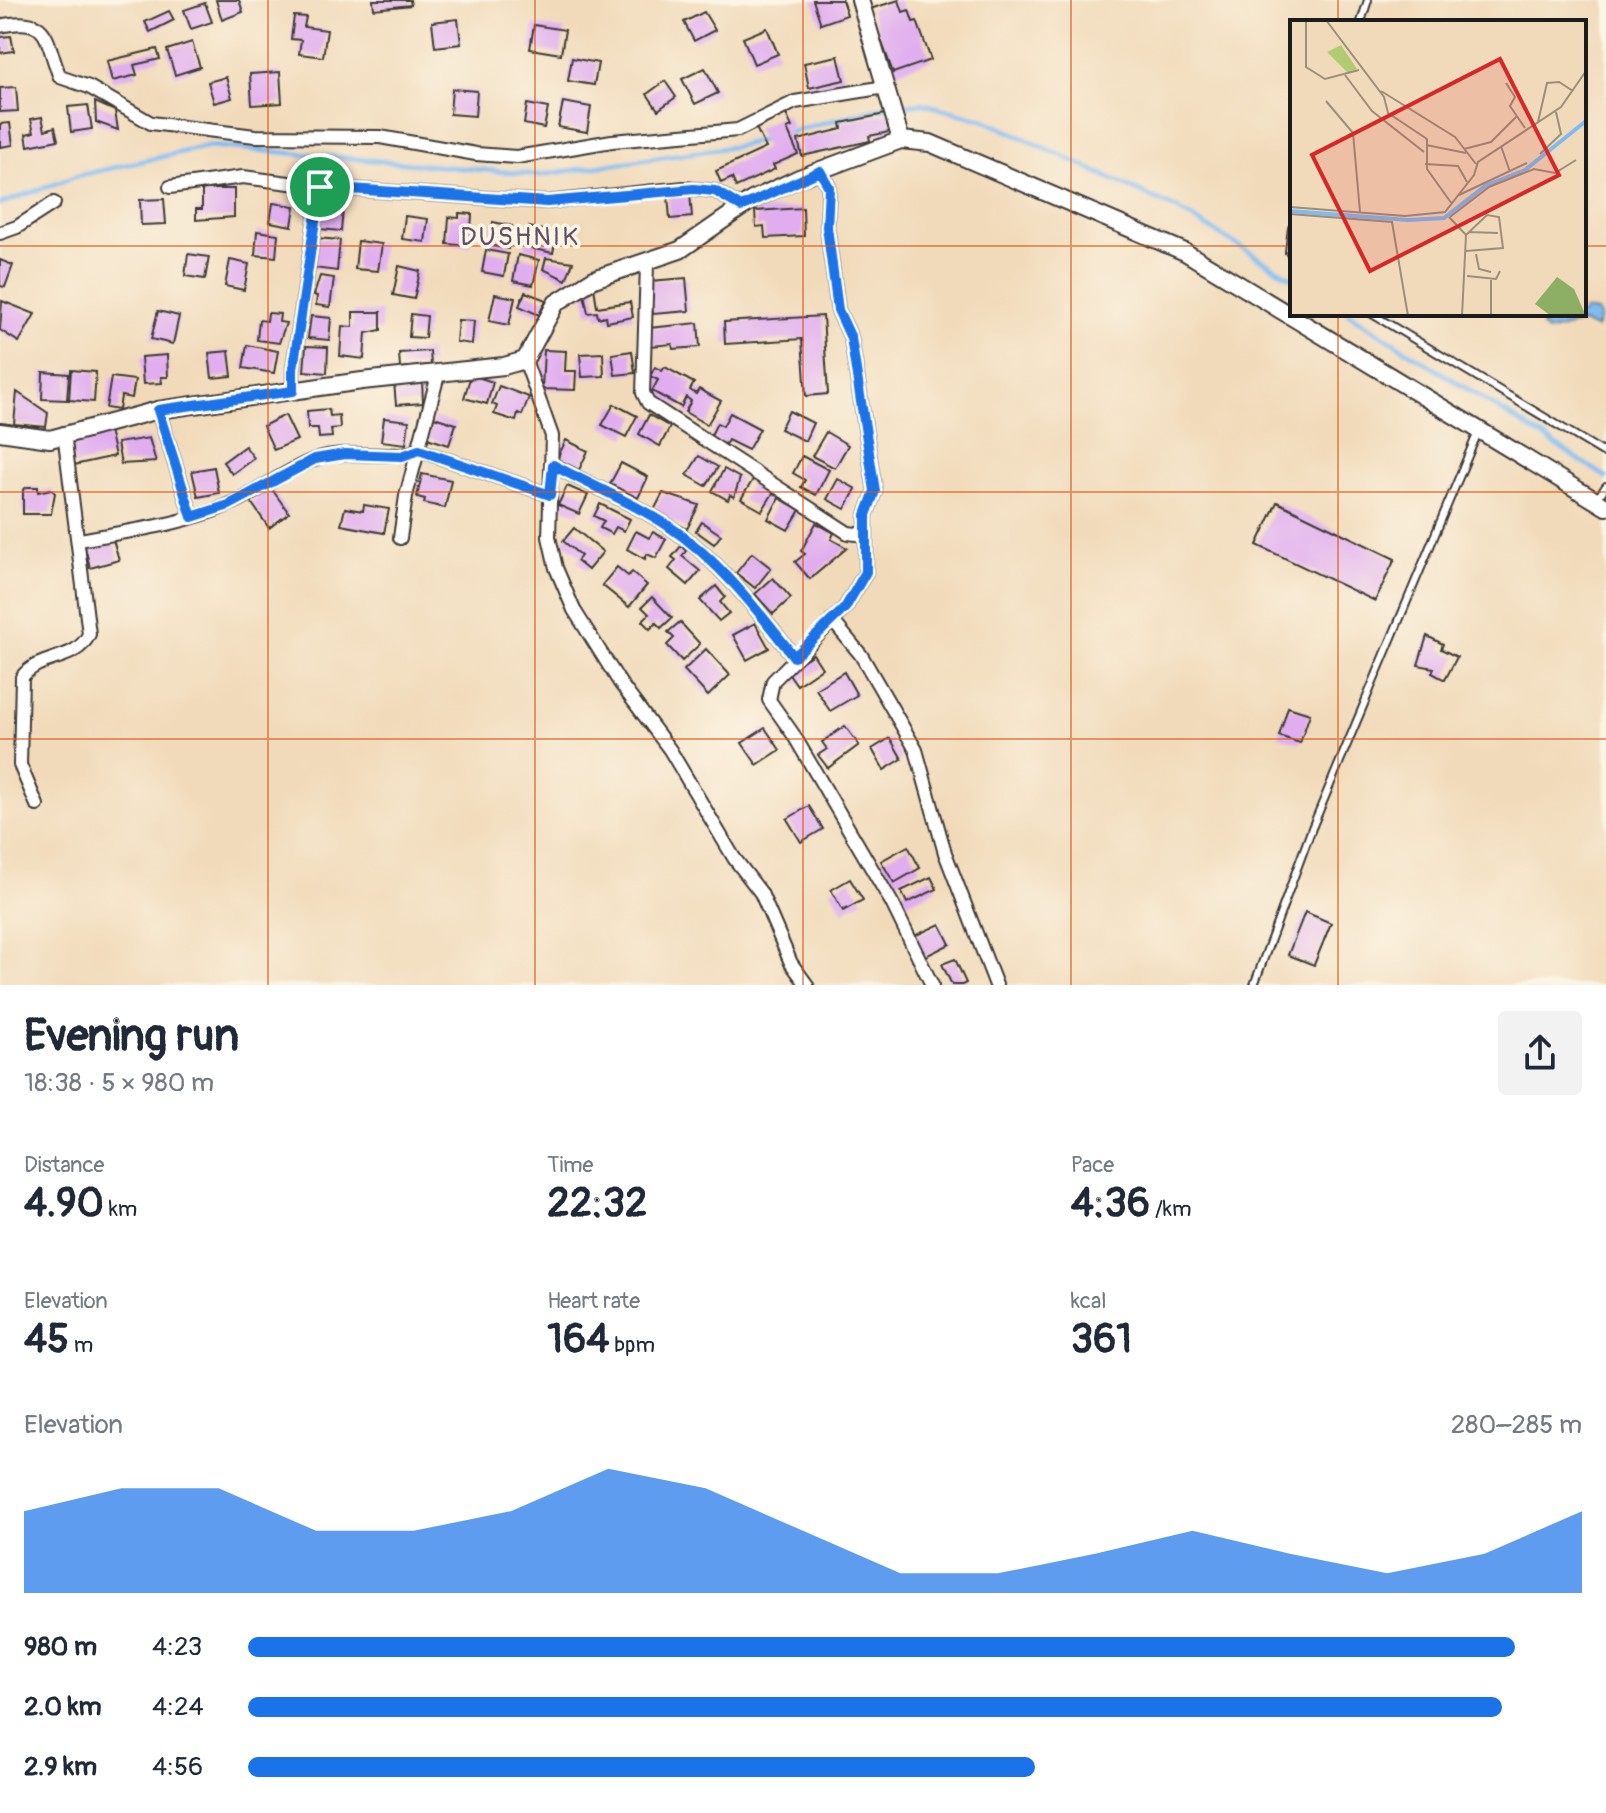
<!DOCTYPE html>
<html lang="en">
<head>
<meta charset="utf-8">
<style>
  body { margin:0; font-family:Pangolin,sans-serif; background:#f2f2f3; color:#1f2937; height:100vh; display:flex; flex-direction:column; font-size:30px; white-space:nowrap }
  * { box-sizing:border-box; margin:0 }
  p { font-size:26px; color:#747a83 }
  .icon { flex:none; width:44px; height:44px; fill:none; stroke:currentColor; stroke-width:2; stroke-linecap:round; stroke-linejoin:round }
  .map { position:relative; height:985px; overflow:hidden }
  .panel { display:flex; flex-direction:column; background:#fff; flex:1 }
  .panel>* { flex:none }
  .pin { position:absolute; display:grid; place-items:center; width:68px; height:68px; color:#fff; margin:-34px; border:4px solid #fff; border-radius:50%; box-shadow:0 2px 8px #0007 }
  .round { display:grid; place-items:center; flex:none; width:84px; height:84px; border-radius:8px; background:#f2f2f3 }
  .overview { display:flex; align-items:center; justify-content:space-between; height:136px; padding:0 24px }
  h1 { font-size:44px; font-weight:700; line-height:60px }
  .figures { display:grid; grid-template-columns:repeat(3,1fr); gap:12px; height:136px; padding:8px 24px }
  .figures div { display:grid; align-content:center }
  .figures b { font-size:40px; font-weight:700 }
  .figures small { font-size:22px; font-weight:400 }
  .figures p { font-size:22px }
  .chart { height:224px; padding:16px 24px }
  .chart p { display:flex; justify-content:space-between }
  .chart svg { width:100%; height:144px; margin-top:8px; fill:#1a73e8; opacity:.7 }
  ul { padding:0 24px; list-style:none; font-size:26px }
  li { display:grid; grid-template-columns:128px 96px 1fr; align-items:center; height:60px }
  li i { height:20px; border-radius:10px; background:#1a73e8 }
  .map>svg:first-child { display:block }
  .water { fill:#7fbaf1; stroke:#4e6b86; stroke-width:2 }
  .lines { fill:none; stroke-linecap:round; stroke-linejoin:round }
  .stream { stroke:#7fbaf1; stroke-width:5 }
  .building { fill:#e0adef }
  .lane-casing { stroke:#3c3834; stroke-width:10 }
  .street-casing { stroke:#3c3834; stroke-width:16 }
  .secondary-casing { stroke:#3c3834; stroke-width:20 }
  .lane { stroke:#fff; stroke-width:6 }
  .street { stroke:#fff; stroke-width:12 }
  .secondary { stroke:#fff; stroke-width:16 }
  .route-casing { stroke:#fff; stroke-width:16 }
  .route { stroke:#1a73e8; stroke-width:10 }
  .grid { fill:none; stroke:#d4530e; stroke-width:2; stroke-opacity:0.55 }
  .labels { text-anchor:middle; stroke-width:7; stroke-linejoin:round; paint-order:stroke }
  .quarter-label { font-size:26px; letter-spacing:2px; fill:#614f66; stroke:#fcf5e5 }
  .inset-river { fill:none; stroke:#7fbaf1; stroke-width:4 }
  .inset-road { fill:none; stroke:#9c8e7b; stroke-width:2 }
  .view { fill:#d62828; fill-opacity:0.15; stroke:#d62828; stroke-width:4 }
  .inset-edge { fill:none; stroke:#1c1c1c; stroke-width:4 }
</style>
</head>
<body>
<div class="map">
<svg width="1606" height="985" viewBox="0 0 1606 985">
  <rect width="100%" height="100%" fill="#fcf5e5"/>
  <filter id="ink" filterUnits="userSpaceOnUse"><feTurbulence type="fractalNoise" baseFrequency=".0125" numOctaves="2"/><feDisplacementMap in="SourceGraphic" scale="16" xChannelSelector="R" yChannelSelector="G"/><feConvolveMatrix kernelMatrix="1 2 1 2 8 2 1 2 1" color-interpolation-filters="sRGB"/></filter>
  <filter id="wash" filterUnits="userSpaceOnUse"><feTurbulence type="fractalNoise" baseFrequency=".006" numOctaves="4" result="noise"/><feDisplacementMap in="SourceGraphic" scale="32" xChannelSelector="R" yChannelSelector="G"/><feGaussianBlur stdDeviation="1.8" result="paint"/><feColorMatrix in="noise" values="0 0 0 0 0 0 0 0 0 0 0 0 0 0 0 0 0 1.4 0 .05"/><feComposite in="paint" operator="in"/></filter>
  <g filter="url(#wash)">
    <rect width="100%" height="100%" fill="#f1daba"/>
    <path class="water" d="M1584,310L1597,312L1600,317L1596,328L1582,323L1547,332L1542,327L1547,314H1584Z"/>
    <g class="lines">
      <g class="stream">
        <path d="M784,134L875,109L921,103L984,120L1179,210L1292,278"/>
        <path d="M0,204L77,176L209,146L540,175L738,146L766,139"/>
        <path d="M1349,314L1606,477"/>
      </g>
    </g>
    <g id="blocks">
      <g class="building">
        <path d="M216,0H239L243,12L222,20Z"/>
        <path d="M373,0H410L411,5L374,9Z"/>
        <path d="M813,0H842L847,15L821,24Z"/>
        <path d="M899,0L903,12L909,10L913,22L917,21L931,60L893,73L870,9Z"/>
        <path d="M205,3L212,22L191,29L184,10Z"/>
        <path d="M169,11L174,20L150,32L145,22Z"/>
        <path d="M704,12L715,30L694,41L684,22Z"/>
        <path d="M294,16L306,17L304,27L327,30L323,57L299,54L301,40L291,39Z"/>
        <path d="M458,19L461,44L435,47L432,22Z"/>
        <path d="M534,25L565,30L561,54L530,49Z"/>
        <path d="M767,28L778,54L754,64L743,38Z"/>
        <path d="M11,36L14,51L0,53V37Z"/>
        <path d="M192,42L200,67L175,75L167,50Z"/>
        <path d="M157,49L160,59L134,65L137,75L112,81L107,61Z"/>
        <path d="M838,56L844,80L809,88L804,63Z"/>
        <path d="M572,58L598,63L594,85L568,81Z"/>
        <path d="M705,68L718,93L695,104L682,79Z"/>
        <path d="M280,72L282,103L252,105L250,74Z"/>
        <path d="M226,77L232,98L214,103L208,82Z"/>
        <path d="M665,81L676,97L658,110L647,94Z"/>
        <path d="M16,87L18,111L0,112V88Z"/>
        <path d="M452,89L477,91L475,116L450,114Z"/>
        <path d="M95,102L115,111L118,130L96,122Z"/>
        <path d="M563,102L591,107L587,132L558,127Z"/>
        <path d="M527,104L548,108L544,128L524,124Z"/>
        <path d="M88,105L92,129L71,132L68,107Z"/>
        <path d="M890,113L894,131L869,136L870,141L802,156L798,140L842,129L841,123Z"/>
        <path d="M786,114L792,127L787,129L798,154L773,165L775,169L736,187L732,178L721,183L716,171L766,148L756,128Z"/>
        <path d="M42,117L45,130L55,127L58,140L28,146L26,134L34,132L31,119Z"/>
        <path d="M10,123L13,145L0,147V124Z"/>
        <path d="M202,189H234V217L196,220V209H202Z"/>
        <path d="M690,193L692,217L670,219L668,195Z"/>
        <path d="M164,199L166,224L141,225L140,200Z"/>
        <path d="M273,203L295,206L292,226L270,222Z"/>
        <path d="M321,208L343,209L341,231L320,229Z"/>
        <path d="M803,208L804,236L765,238L764,226L756,227L755,211Z"/>
        <path d="M459,213L472,214L470,246L447,244L449,217L459,218Z"/>
        <path d="M405,216L428,219L425,242L402,239Z"/>
        <path d="M493,222L512,226L508,249L489,245Z"/>
        <path d="M529,227L557,233L553,253L525,247Z"/>
        <path d="M257,231L278,234L276,257L255,255Z"/>
        <path d="M316,238L340,240L337,271L313,268Z"/>
        <path d="M358,241L382,244L378,271L355,269Z"/>
        <path d="M486,250L508,254L504,276L482,272Z"/>
        <path d="M188,254L209,257L205,279L185,276Z"/>
        <path d="M518,255L539,260L533,285L513,281Z"/>
        <path d="M546,258L573,262L566,280L543,269Z"/>
        <path d="M0,260L13,265L5,287L0,286Z"/>
        <path d="M230,260L249,264L244,290L225,286Z"/>
        <path d="M399,266L420,271L414,299L393,295Z"/>
        <path d="M320,276L334,278L330,307L316,305L317,296L314,295Z"/>
        <path d="M686,278L689,311L653,314L650,281Z"/>
        <path d="M594,287L597,307L630,302L633,317L607,322L606,316L598,318L597,312L588,313L583,289Z"/>
        <path d="M525,292L546,300L539,315L519,306Z"/>
        <path d="M495,294L515,298L509,325L489,321Z"/>
        <path d="M2,301L35,314L19,342L0,330Z"/>
        <path d="M158,311L179,316L173,344L151,339Z"/>
        <path d="M353,312H381V330L366,333L364,359L340,356L342,326L353,327Z"/>
        <path d="M268,313L280,314L279,322L286,323L279,343L257,340L259,320L267,321Z"/>
        <path d="M411,314L427,316L425,338L409,337Z"/>
        <path d="M311,316L331,318L329,340L308,338Z"/>
        <path d="M823,316L828,394L806,396L802,339L725,344L724,322Z"/>
        <path d="M458,320L474,321L472,344L456,342Z"/>
        <path d="M698,323L700,347L673,349L672,344L651,346L649,328Z"/>
        <path d="M247,345L278,351L274,373L243,368Z"/>
        <path d="M306,346L328,347L327,373L304,371Z"/>
        <path d="M544,350L566,351L565,371H576L575,390L542,389Z"/>
        <path d="M229,351L232,376L212,378L209,353Z"/>
        <path d="M430,351L431,365L400,368L399,353Z"/>
        <path d="M632,351L635,373L615,375L612,354Z"/>
        <path d="M603,353L604,376L582,377L580,354Z"/>
        <path d="M167,355L168,377H161L162,383L143,384L141,357Z"/>
        <path d="M655,367L662,371L665,367L694,383L690,390L696,394L699,389L721,401L707,425L685,412L691,401L686,397L681,407L652,391L658,380L650,376Z"/>
        <path d="M71,370L96,372L94,402L69,400Z"/>
        <path d="M43,372L69,374L67,400L42,399Z"/>
        <path d="M471,375L493,382L487,404L464,398Z"/>
        <path d="M111,377L135,380L132,398L121,396L119,410L106,408Z"/>
        <path d="M422,380L423,403L396,405L394,382Z"/>
        <path d="M499,386L529,397L522,415L518,413L516,421L494,414L497,406L492,404Z"/>
        <path d="M17,392L48,413L46,427L14,424Z"/>
        <path d="M614,404L637,416L626,437L602,425Z"/>
        <path d="M329,409L330,416L339,415L340,428L331,429L332,437L319,438L318,428H308L307,411Z"/>
        <path d="M789,411L813,423L805,441L780,429Z"/>
        <path d="M730,413L760,429L748,450L728,440L725,445L710,437L717,423L723,426Z"/>
        <path d="M285,415L297,440L274,450L263,426Z"/>
        <path d="M649,415L670,427L660,446L639,434Z"/>
        <path d="M434,417L456,424L449,445L427,438Z"/>
        <path d="M384,418L409,421L406,444L381,441Z"/>
        <path d="M109,430L115,456L74,465L68,439Z"/>
        <path d="M826,432L848,445L835,468L812,456Z"/>
        <path d="M149,438L156,462L121,464L117,443Z"/>
        <path d="M566,440L588,451L579,470L557,459Z"/>
        <path d="M245,446L254,458L232,474L223,462Z"/>
        <path d="M699,456L718,467L706,486L687,475Z"/>
        <path d="M802,456L829,470L816,495L801,487L805,480L793,473Z"/>
        <path d="M621,463L648,477L638,498L610,484Z"/>
        <path d="M214,467L219,493L198,497L192,471Z"/>
        <path d="M724,469L740,478L734,497L730,495L728,500L712,491Z"/>
        <path d="M422,474L451,480L445,508L424,503L425,499L417,497Z"/>
        <path d="M754,478L775,490L762,511L741,499Z"/>
        <path d="M838,479L856,489L845,509L827,499Z"/>
        <path d="M567,486L588,495L579,514L558,505Z"/>
        <path d="M27,487H38V492L51,489L55,493L51,514H23V490Z"/>
        <path d="M271,488L289,513L269,528L251,502Z"/>
        <path d="M663,493L699,505L687,529L653,512Z"/>
        <path d="M779,498L800,510L788,530L768,519Z"/>
        <path d="M1277,502L1395,559L1375,601L1257,545Z"/>
        <path d="M600,504L630,519L624,531L616,527L612,534L600,528L604,521L594,516Z"/>
        <path d="M364,505L389,509L384,533L341,525L345,508L363,511Z"/>
        <path d="M702,522L721,535L714,544L696,531Z"/>
        <path d="M816,523L834,533L831,539L847,548L810,579L795,562L805,554L801,551Z"/>
        <path d="M574,528L603,552L588,570L577,561L581,556L563,541Z"/>
        <path d="M636,531L649,538L653,532L666,539L656,558L647,554L645,559L627,549Z"/>
        <path d="M112,536L119,560L90,568L84,543Z"/>
        <path d="M681,546L686,551L682,556L700,571L688,585L669,569L676,560L672,557Z"/>
        <path d="M752,553L771,568L755,588L736,573Z"/>
        <path d="M617,567L628,576L632,572L647,585L629,607L602,585Z"/>
        <path d="M773,578L791,598L773,614L755,594Z"/>
        <path d="M716,586L725,597L720,602L729,613L719,621L700,600Z"/>
        <path d="M652,597L672,618L661,628L656,623L650,629L642,621L649,614L642,607Z"/>
        <path d="M680,622L700,644L682,661L667,645L674,638L668,632Z"/>
        <path d="M755,623L769,648L747,660L733,635Z"/>
        <path d="M1427,636L1443,644L1441,649L1457,657L1445,680L1432,673L1434,668L1418,665Z"/>
        <path d="M706,649L730,675L708,696L684,670Z"/>
        <path d="M813,654L822,668L797,685L787,671Z"/>
        <path d="M844,672L857,695L830,711L816,689Z"/>
        <path d="M1288,707L1310,714L1300,743L1279,736Z"/>
        <path d="M845,726L859,745L828,768L818,755L827,749L822,742Z"/>
        <path d="M765,728L780,750L757,765L742,743Z"/>
        <path d="M890,738L902,759L884,770L872,749Z"/>
        <path d="M809,806L823,829L801,842L787,819Z"/>
        <path d="M908,846L920,868L894,883L881,861Z"/>
        <path d="M931,877L937,889L907,903L901,891Z"/>
        <path d="M850,879L863,900L843,911L831,890Z"/>
        <path d="M1305,912L1331,923L1314,965L1288,955Z"/>
        <path d="M940,924L950,944L922,958L912,937Z"/>
        <path d="M955,959L966,983L962,985H952L942,964Z"/>
      </g>
    </g>
  </g>
  <g filter="url(#ink)">
    <use href="#blocks" fill-opacity="0" stroke="#3c3834" stroke-width="2"/>
    <g class="lines">
      <defs>
        <g id="lane">
          <path d="M1361,22L1368,0"/>
          <path d="M1292,228L1289,252L1292,256"/>
          <path d="M1372,314L1606,454"/>
          <path d="M1597,499L1606,486"/>
          <path d="M1254,985L1312,828L1478,432"/>
        </g>
        <g id="street">
          <path d="M0,26C52,14 45,42 60,77L89,87L151,123L255,136L380,137L476,154L517,157L612,141L738,130L795,102L885,87"/>
          <path d="M820,171L829,187L827,227L838,310L851,338L875,491L866,515V572L845,608L773,681L769,700L793,734L892,903L932,985"/>
          <path d="M170,187L243,177L320,187L547,202L684,188L715,191L741,207"/>
          <path d="M0,233L17,227L54,203"/>
          <path d="M647,264L643,393L648,403L848,533L865,535"/>
          <path d="M525,360L552,436L549,537L556,568L574,610L620,683L670,750L734,858L761,893L791,963L807,985"/>
          <path d="M293,391V369L320,187"/>
          <path d="M158,410L192,517"/>
          <path d="M553,465C590,485 632,502 667,525C718,559 757,609 794,657"/>
          <path d="M400,538L406,496L438,375"/>
          <path d="M79,540C128,531 182,525 228,505C258,493 286,470 316,459C349,447 385,462 419,450L550,495"/>
          <path d="M832,620L861,655L916,750L945,853L996,985"/>
          <path d="M37,805L20,765L22,677C41,653 76,663 89,634L64,433"/>
        </g>
        <g id="secondary">
          <path d="M860,0L901,140"/>
          <path d="M0,432L50,439L158,410L362,381L504,366L525,360L556,303L594,279L680,250L752,200L799,178L901,140L930,143L1185,252L1606,507"/>
        </g>
      </defs>
      <use href="#lane" class="lane-casing"/>
      <use href="#street" class="street-casing"/>
      <use href="#secondary" class="secondary-casing"/>
      <use href="#lane" class="lane"/>
      <use href="#street" class="street"/>
      <use href="#secondary" class="secondary"/>
    </g>
  </g>
  <g class="lines" filter="url(#ink)">
    <defs>
      <path id="route" d="M820,171L829,187L827,227L838,310L851,338L875,491L866,515V572L845,608L794,657C757,609 718,559 667,525C632,502 590,485 553,465L550,495L419,450L402,456L345,454L315,459L229,505L192,517L158,410L293,391V369L320,187L547,202L694,189L715,191L741,207Z"/>
    </defs>
    <use href="#route" class="route-casing"/>
    <use href="#route" class="route"/>
  </g>
  <path class="grid" d="M268,0V985M535,0V985M803,0V985M1071,0V985M1338,0V22M0,246H1292M1584,246H1606M1338,314V985M0,492H1606M0,739H1606"/>
  <g class="labels">
    <g class="quarter-label">
      <text x="520" y="245">DUSHNIK</text>
    </g>
  </g>
  <g transform="translate(1290 20)">
    <rect width="296" height="296" fill="#f1daba"/>
    <path d="M51,25L67,49L58,53L37,32Z" fill="#b0cb71"/>
    <path d="M267,257L284,269L296,296H261L245,284Z" fill="#8caf63"/>
    <path class="inset-river" d="M0,191L118,200L154,198L195,166L235,150L296,101"/>
    <path class="inset-road" d="M16,0V47L35,59L69,50M36,0L94,77L98,93L137,119V149L162,184M55,55L82,91L134,132M216,63L225,77L220,86L235,108M91,71L165,117L186,144M36,81L63,113L70,192M248,102L257,63L269,62L283,71M136,125L176,133M211,126L220,152M174,129L201,122L227,96M250,134L271,114L266,92M135,144L168,146L177,162M169,175L237,143M0,187L115,196L155,192L184,155L188,142L271,87L296,51M0,194L102,202L118,296M159,197L176,215L172,296M160,197L199,167L244,149L265,153L286,140M179,212L208,213M176,215L197,195L209,197L213,228L176,231M186,234L189,249L201,252M177,256L206,259L210,251M201,296V258"/>
    <path class="view" d="M210,39L269,155L80,251L22,135Z"/>
    <rect width="296" height="296" class="inset-edge"/>
  </g>
</svg>
<div class="pin" style="left:320px;top:187px;background:#1e9e55"><svg class="icon" aria-label="arrive" viewBox="0 0 24 24"><path d="M6 21V4h12l-3 4 3 4H6"/></svg></div>
</div>
<section class="panel">
<div class="overview"><div><h1>Evening run</h1><p>18:38 · 5 × 980 m</p></div><a class="round"><svg class="icon" aria-label="share" viewBox="0 0 24 24"><path d="M12 15V3M7 8l5-5 5 5M5 13v7h14v-7"/></svg></a></div>
<div class="figures">
<div><p>Distance</p><b>4.90<small> km</small></b></div>
<div><p>Time</p><b>22:32</b></div>
<div><p>Pace</p><b>4:36<small> /km</small></b></div>
</div>
<div class="figures">
<div><p>Elevation</p><b>45<small> m</small></b></div>
<div><p>Heart rate</p><b>164<small> bpm</small></b></div>
<div><p>kcal</p><b>361</b></div>
</div>
<div class="chart"><p><span>Elevation</span>280–285 m</p>
<svg viewBox="0 0 160 44" preserveAspectRatio="none"><path d="M0 44V19L10 12L20 12L30 25L40 25L50 19L60 6L70 12L80 25L90 38L100 38L110 32L120 25L130 32L140 38L150 32L160 19V44z"/></svg>
</div>
<ul>
<li><b>980 m</b>4:23<i style="width:95%"></i></li>
<li><b>2.0 km</b>4:24<i style="width:94%"></i></li>
<li><b>2.9 km</b>4:56<i style="width:59%"></i></li>
</ul>
</section>
</body>
</html>
